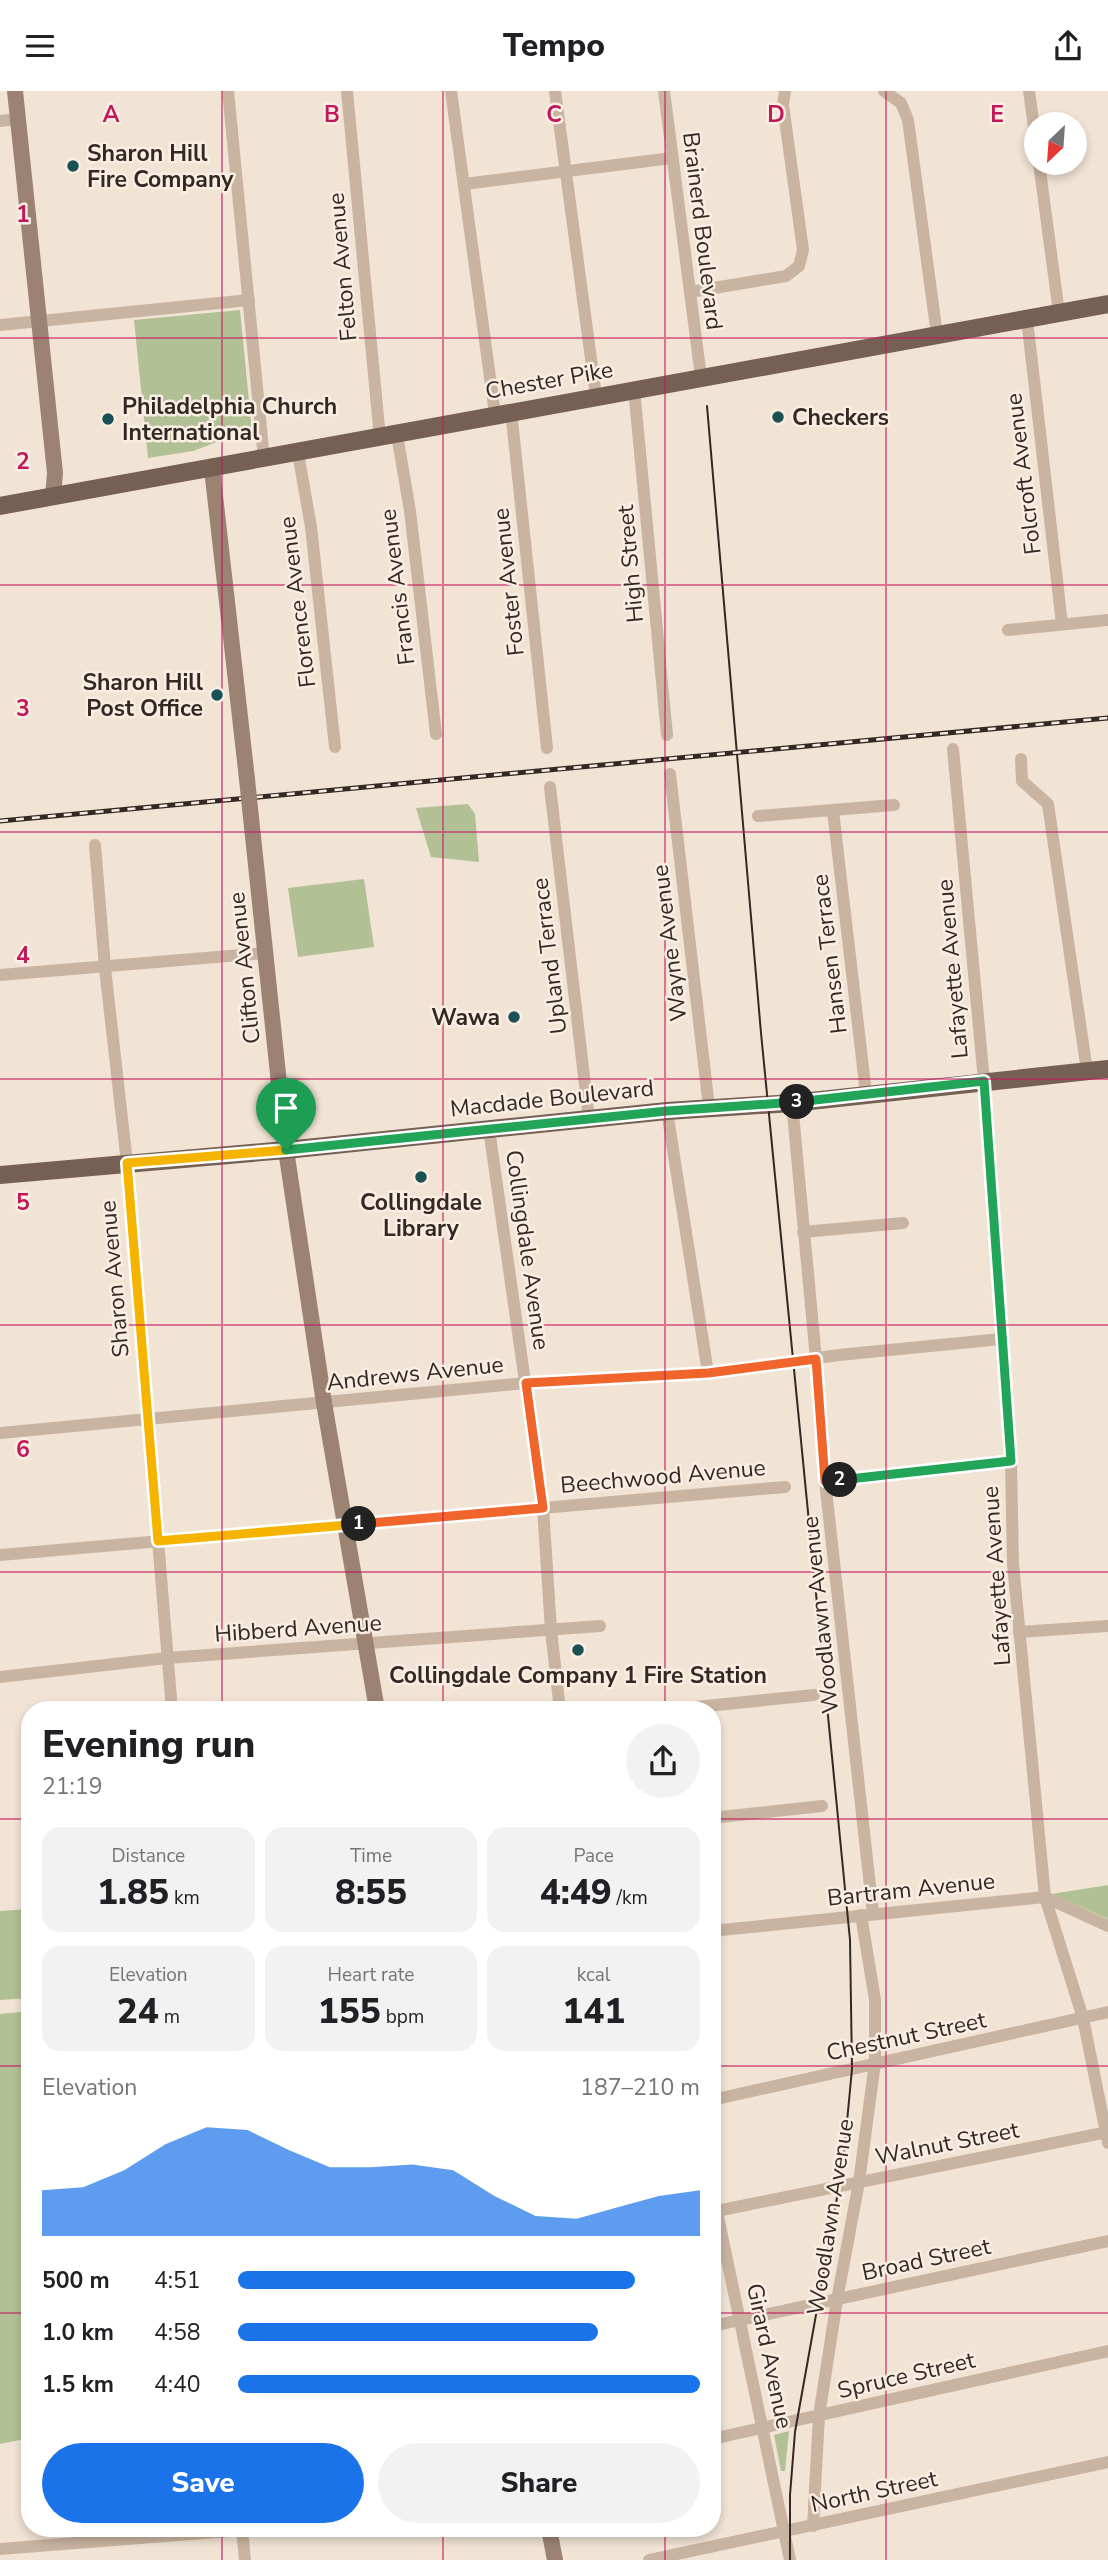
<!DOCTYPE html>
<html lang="en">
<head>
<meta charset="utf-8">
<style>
  body { margin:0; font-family:"Nunito Sans",sans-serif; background:#f2f2f2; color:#202124; height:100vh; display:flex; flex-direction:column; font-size:26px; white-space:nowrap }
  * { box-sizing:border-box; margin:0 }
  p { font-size:23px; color:#757577 }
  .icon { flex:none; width:38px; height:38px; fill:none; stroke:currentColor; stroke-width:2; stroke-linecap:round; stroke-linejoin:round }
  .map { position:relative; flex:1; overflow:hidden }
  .sheet { position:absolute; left:21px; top:1610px; width:700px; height:836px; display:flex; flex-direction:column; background:#fff; border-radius:28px; box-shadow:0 4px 10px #0003 }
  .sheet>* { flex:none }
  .needle { width:46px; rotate:205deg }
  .tools { position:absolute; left:1024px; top:21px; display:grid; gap:14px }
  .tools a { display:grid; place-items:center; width:63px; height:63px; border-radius:50%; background:#fff; box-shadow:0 4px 10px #0003; font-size:35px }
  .pin { position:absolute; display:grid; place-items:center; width:60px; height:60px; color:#fff; margin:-72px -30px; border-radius:50% 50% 50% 0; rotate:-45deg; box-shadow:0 0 7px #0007 }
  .pin .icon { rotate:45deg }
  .km { position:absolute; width:35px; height:35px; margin:-18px; border-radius:50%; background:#222; color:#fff; font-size:19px; line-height:35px; text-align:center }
  .round { display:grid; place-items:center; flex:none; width:74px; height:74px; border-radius:37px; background:#f2f2f2 }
  .summary { display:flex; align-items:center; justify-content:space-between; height:119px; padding:0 21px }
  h1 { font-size:38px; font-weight:800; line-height:52px }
  .metrics { display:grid; grid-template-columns:repeat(3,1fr); gap:10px; height:119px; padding:7px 21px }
  .metrics div { display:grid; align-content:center; border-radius:18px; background:#f2f2f2; text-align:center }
  .metrics b { font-size:35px; font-weight:800 }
  .metrics small { font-size:19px; font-weight:400 }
  .metrics p { font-size:19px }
  .chart { height:196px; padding:14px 21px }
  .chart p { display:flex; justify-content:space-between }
  .chart svg { width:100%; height:126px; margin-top:7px; fill:#1a73e8; opacity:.7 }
  .button { display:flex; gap:14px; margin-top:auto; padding:14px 21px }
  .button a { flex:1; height:80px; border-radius:42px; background:#1a73e8; color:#fff; font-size:28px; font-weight:800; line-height:80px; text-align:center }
  .button a+a { background:#f2f2f2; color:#202124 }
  ul { padding:0 21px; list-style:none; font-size:23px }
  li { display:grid; grid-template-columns:112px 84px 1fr; align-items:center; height:52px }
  li i { height:18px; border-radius:9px; background:#1a73e8 }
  header { display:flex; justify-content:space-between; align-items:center; height:91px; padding:0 21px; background:#fff; font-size:32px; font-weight:800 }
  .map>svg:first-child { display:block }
  .green { fill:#b2c095 }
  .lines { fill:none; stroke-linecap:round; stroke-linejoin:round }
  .street { stroke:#c9b4a1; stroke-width:12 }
  .secondary { stroke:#9c8273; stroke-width:16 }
  .primary { stroke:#766054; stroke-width:18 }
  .tram { stroke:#332924; stroke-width:2 }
  .rail-casing { stroke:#332924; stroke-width:5 }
  .rail { stroke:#f9eee1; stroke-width:2.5; stroke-dasharray:8; stroke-linecap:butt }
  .secondary-bridge { stroke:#9c8273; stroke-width:16 }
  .split-1-casing { stroke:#fff; stroke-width:14 }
  .split-2-casing { stroke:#fff; stroke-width:14 }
  .split-3-casing { stroke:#fff; stroke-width:14 }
  .split-4-casing { stroke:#fff; stroke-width:14 }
  .split-1 { stroke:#f5b400; stroke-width:9 }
  .split-2 { stroke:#f0652b; stroke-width:9 }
  .split-3 { stroke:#22a559; stroke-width:9 }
  .split-4 { stroke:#22a559; stroke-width:9 }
  .grid { fill:none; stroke:#c2185b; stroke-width:2; stroke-opacity:0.55 }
  .poi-dot { fill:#195155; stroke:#f9eee1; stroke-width:2.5 }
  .labels { text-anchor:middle; stroke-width:5; stroke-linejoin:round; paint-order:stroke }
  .poi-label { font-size:23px; font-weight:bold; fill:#332924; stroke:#f9eee1; text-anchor:start }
  .street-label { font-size:23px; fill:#332924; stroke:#f9eee1 }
  .grid-label { font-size:23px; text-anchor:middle; font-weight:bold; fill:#c2185b; stroke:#f9eee1; stroke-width:5; stroke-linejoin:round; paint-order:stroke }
</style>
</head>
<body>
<header><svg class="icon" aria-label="menu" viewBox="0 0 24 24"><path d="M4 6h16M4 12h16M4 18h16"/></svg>Tempo<svg class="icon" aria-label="share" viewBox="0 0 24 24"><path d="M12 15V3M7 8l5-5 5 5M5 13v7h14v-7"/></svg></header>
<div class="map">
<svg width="1108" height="2469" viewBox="0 0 1108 2469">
  <rect width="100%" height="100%" fill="#f1e4d5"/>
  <g class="green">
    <path d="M240,219L252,341L233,345L193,360L148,367L134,229Z"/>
    <path d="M468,713L475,723L479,771L431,766L416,717Z"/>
    <path d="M364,788L374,856L298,866L288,797Z"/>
    <path d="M1108,1794V1828L1052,1803Z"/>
    <path d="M30,1818V1907L0,1909V1820Z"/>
    <path d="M30,1920V2347L0,2353V1923Z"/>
    <path d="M789,2340L785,2380H781L774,2344Z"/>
  </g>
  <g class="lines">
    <g class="street">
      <path d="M228,0L264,368"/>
      <path d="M347,0L380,347"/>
      <path d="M451,0L495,323"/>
      <path d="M555,0L596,305"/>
      <path d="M664,0L701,286"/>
      <path d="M884,0L901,12L908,29L937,244"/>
      <path d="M1029,0L1036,51"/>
      <path d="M0,30L18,28"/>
      <path d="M1039,72L1059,222"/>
      <path d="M464,93L672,67"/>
      <path d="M690,201L786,185L799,175L803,159L783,14L785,0"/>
      <path d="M1027,228L1062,533"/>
      <path d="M0,234L249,209"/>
      <path d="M634,298L667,644"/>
      <path d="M511,320L547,657"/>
      <path d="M397,344L410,420L436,643"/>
      <path d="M298,362L311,436L335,656"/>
      <path d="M1008,539L1108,529"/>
      <path d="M953,658L984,990L1011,1370L1013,1473L1045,1806L1083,1927L1108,2052"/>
      <path d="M1021,668L1022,690L1048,713L1087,980"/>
      <path d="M670,683L709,1016"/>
      <path d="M550,696L589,1028"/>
      <path d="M833,720L866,1002"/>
      <path d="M758,725L894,714"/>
      <path d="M95,754L105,877L127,1072L172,1619"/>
      <path d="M0,884L266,862"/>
      <path d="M792,1012L816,1268L825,1390L873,1822"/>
      <path d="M667,1020L708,1282"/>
      <path d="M489,1038L543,1417L551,1539L560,1619"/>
      <path d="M803,1141L903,1132"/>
      <path d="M0,1342L526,1292L708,1282L839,1264L1001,1248"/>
      <path d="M825,1390L1011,1370"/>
      <path d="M0,1464L785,1396"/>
      <path d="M1019,1541L1108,1535"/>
      <path d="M0,1586L167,1567L600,1535"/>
      <path d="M667,1619L814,1604"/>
      <path d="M712,1727L822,1715"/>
      <path d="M712,1840L1045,1806L1108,1835"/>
      <path d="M712,2009L1108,1921"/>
      <path d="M712,2097L790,2469"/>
      <path d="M712,2121L1108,2041"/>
      <path d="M712,2235L1108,2150"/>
      <path d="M712,2348L1108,2260"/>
      <path d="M813,2435L819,2325L837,2209L859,2091L875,1972V1909L861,1824"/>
      <path d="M242,2438L245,2469"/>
      <path d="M0,2458L255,2438"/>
      <path d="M649,2469L1108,2371"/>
    </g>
    <g class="secondary">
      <path d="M15,0L55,382L53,406"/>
      <path d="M212,378L247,688"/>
      <path d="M250,717L286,1059L324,1312L377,1619"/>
      <path d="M549,2438L555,2469"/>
    </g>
    <g class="primary">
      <path d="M0,415C370,349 738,279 1108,213"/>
      <path d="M0,1084L286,1059L667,1020L792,1012L1108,978"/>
    </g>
    <path class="tram" d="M707,315L761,942L850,1849L852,1978L843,2073L795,2341L790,2404V2469"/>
    <defs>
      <path id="rail" d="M0,730L1108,627"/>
    </defs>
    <use href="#rail" class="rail-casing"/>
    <use href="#rail" class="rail"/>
    <path class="secondary-bridge" d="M247,688L250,717"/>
  </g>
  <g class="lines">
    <defs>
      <path id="split-1" d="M286,1059L127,1072L158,1450L359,1433"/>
      <path id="split-2" d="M359,1433L543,1417L526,1292L708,1282L816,1268L825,1390L840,1389"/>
      <path id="split-3" d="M797,1011L984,990L1011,1370L840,1389"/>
      <path id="split-4" d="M286,1059L667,1020L797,1011"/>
    </defs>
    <use href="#split-1" class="split-1-casing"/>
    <use href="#split-2" class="split-2-casing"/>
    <use href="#split-3" class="split-3-casing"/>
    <use href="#split-4" class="split-4-casing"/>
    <use href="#split-1" class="split-1"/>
    <use href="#split-2" class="split-2"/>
    <use href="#split-3" class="split-3"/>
    <use href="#split-4" class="split-4"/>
  </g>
  <path class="grid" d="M222,0V1619M443,0V1619M665,0V1619M886,0V2469M0,247H1108M0,494H1108M0,741H1108M0,988H1108M0,1234H1108M0,1481H1108M0,1728H30M712,1728H1108M0,1975H30M712,1975H1108M0,2222H30M712,2222H1108M222,2438V2469M443,2438V2469M665,2438V2469"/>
  <g class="poi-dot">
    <circle cx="73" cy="75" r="7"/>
    <circle cx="778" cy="326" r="7"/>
    <circle cx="108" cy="328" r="7"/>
    <circle cx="217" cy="604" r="7"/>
    <circle cx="514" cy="926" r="7"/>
    <circle cx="421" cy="1086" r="7"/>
    <circle cx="578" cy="1559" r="7"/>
  </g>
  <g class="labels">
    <g class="poi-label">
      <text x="87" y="70">Sharon Hill<tspan x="87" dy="26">Fire Company</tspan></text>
      <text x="122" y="323">Philadelphia Church<tspan x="122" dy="26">International</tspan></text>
      <text x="792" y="334">Checkers</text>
      <text x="203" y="599" text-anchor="end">Sharon Hill<tspan x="203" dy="26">Post Office</tspan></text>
      <text x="500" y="934" text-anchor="end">Wawa</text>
      <text x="421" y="1119" text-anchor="middle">Collingdale<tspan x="421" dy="26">Library</tspan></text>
      <text x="578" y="1592" text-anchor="middle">Collingdale Company 1 Fire Station</text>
    </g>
    <g class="street-label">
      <text transform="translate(703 140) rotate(83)" y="8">Brainerd Boulevard</text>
      <text transform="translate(342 176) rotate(-95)" y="8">Felton Avenue</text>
      <text transform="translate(549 289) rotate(-10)" y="8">Chester Pike</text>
      <text transform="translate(1023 383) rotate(-97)" y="8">Folcroft Avenue</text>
      <text transform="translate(630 473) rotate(-95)" y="8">High Street</text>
      <text transform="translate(508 491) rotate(-96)" y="8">Foster Avenue</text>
      <text transform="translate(397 496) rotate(-97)" y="8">Francis Avenue</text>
      <text transform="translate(297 511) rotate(-97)" y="8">Florence Avenue</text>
      <text transform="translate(669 852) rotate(-97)" y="8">Wayne Avenue</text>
      <text transform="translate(829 863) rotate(-97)" y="8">Hansen Terrace</text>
      <text transform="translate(549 865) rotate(-97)" y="8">Upland Terrace</text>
      <text transform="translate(244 877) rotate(-96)" y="8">Clifton Avenue</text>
      <text transform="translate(952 878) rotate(-95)" y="8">Lafayette Avenue</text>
      <text transform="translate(552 1007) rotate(-6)" y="8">Macdade Boulevard</text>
      <text transform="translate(528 1159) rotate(82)" y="8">Collingdale Avenue</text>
      <text transform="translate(114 1188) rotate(-95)" y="8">Sharon Avenue</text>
      <text transform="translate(415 1282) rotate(-6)" y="8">Andrews Avenue</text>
      <text transform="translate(663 1385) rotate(-5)" y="8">Beechwood Avenue</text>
      <text transform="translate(996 1485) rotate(-94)" y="8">Lafayette Avenue</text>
      <text transform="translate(820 1524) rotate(-96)" y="8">Woodlawn Avenue</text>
      <text transform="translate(298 1537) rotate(-4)" y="8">Hibberd Avenue</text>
      <text transform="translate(911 1798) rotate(-6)" y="8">Bartram Avenue</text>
      <text transform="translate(906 1945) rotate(-12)" y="8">Chestnut Street</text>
      <text transform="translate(947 2052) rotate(-11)" y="8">Walnut Street</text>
      <text transform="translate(830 2126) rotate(-81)" y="8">Woodlawn Avenue</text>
      <text transform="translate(926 2168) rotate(-12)" y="8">Broad Street</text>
      <text transform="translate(770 2265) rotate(78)" y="8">Girard Avenue</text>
      <text transform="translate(906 2284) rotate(-13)" y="8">Spruce Street</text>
      <text transform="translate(874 2400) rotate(-12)" y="8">North Street</text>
    </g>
  </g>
  <g class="grid-label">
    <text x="111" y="31">A</text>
    <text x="332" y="31">B</text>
    <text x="554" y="31">C</text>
    <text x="776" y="31">D</text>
    <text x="997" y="31">E</text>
    <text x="23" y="131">1</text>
    <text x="23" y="378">2</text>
    <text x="23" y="625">3</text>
    <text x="23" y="872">4</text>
    <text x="23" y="1119">5</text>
    <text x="23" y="1366">6</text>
  </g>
</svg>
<div class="tools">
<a><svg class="needle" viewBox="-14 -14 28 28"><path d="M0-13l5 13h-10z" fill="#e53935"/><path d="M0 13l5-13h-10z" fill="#757577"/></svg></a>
</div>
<div class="pin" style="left:286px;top:1059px;background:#1e9e55"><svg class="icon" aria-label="arrive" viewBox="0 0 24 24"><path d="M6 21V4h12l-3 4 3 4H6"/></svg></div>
<b class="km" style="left:359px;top:1433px">1</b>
<b class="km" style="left:840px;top:1389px">2</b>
<b class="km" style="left:797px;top:1011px">3</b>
<section class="sheet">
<div class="summary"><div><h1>Evening run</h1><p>21:19</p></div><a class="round"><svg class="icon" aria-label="share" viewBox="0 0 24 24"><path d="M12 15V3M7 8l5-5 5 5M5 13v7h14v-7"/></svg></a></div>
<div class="metrics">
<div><p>Distance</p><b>1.85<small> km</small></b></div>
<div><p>Time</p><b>8:55</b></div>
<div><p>Pace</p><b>4:49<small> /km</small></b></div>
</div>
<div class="metrics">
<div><p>Elevation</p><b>24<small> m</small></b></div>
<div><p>Heart rate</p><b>155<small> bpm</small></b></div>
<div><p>kcal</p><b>141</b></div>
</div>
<div class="chart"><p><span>Elevation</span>187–210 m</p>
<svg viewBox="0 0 160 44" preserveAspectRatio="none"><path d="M0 44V28L10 27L20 21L30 12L40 6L50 7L60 14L70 20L80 20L90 19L100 21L110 30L120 37L130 38L140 34L150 30L160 28V44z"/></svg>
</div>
<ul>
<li><b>500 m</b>4:51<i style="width:86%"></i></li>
<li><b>1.0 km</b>4:58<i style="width:78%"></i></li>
<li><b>1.5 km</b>4:40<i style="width:100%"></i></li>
</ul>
<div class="button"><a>Save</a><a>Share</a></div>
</section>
</div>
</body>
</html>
